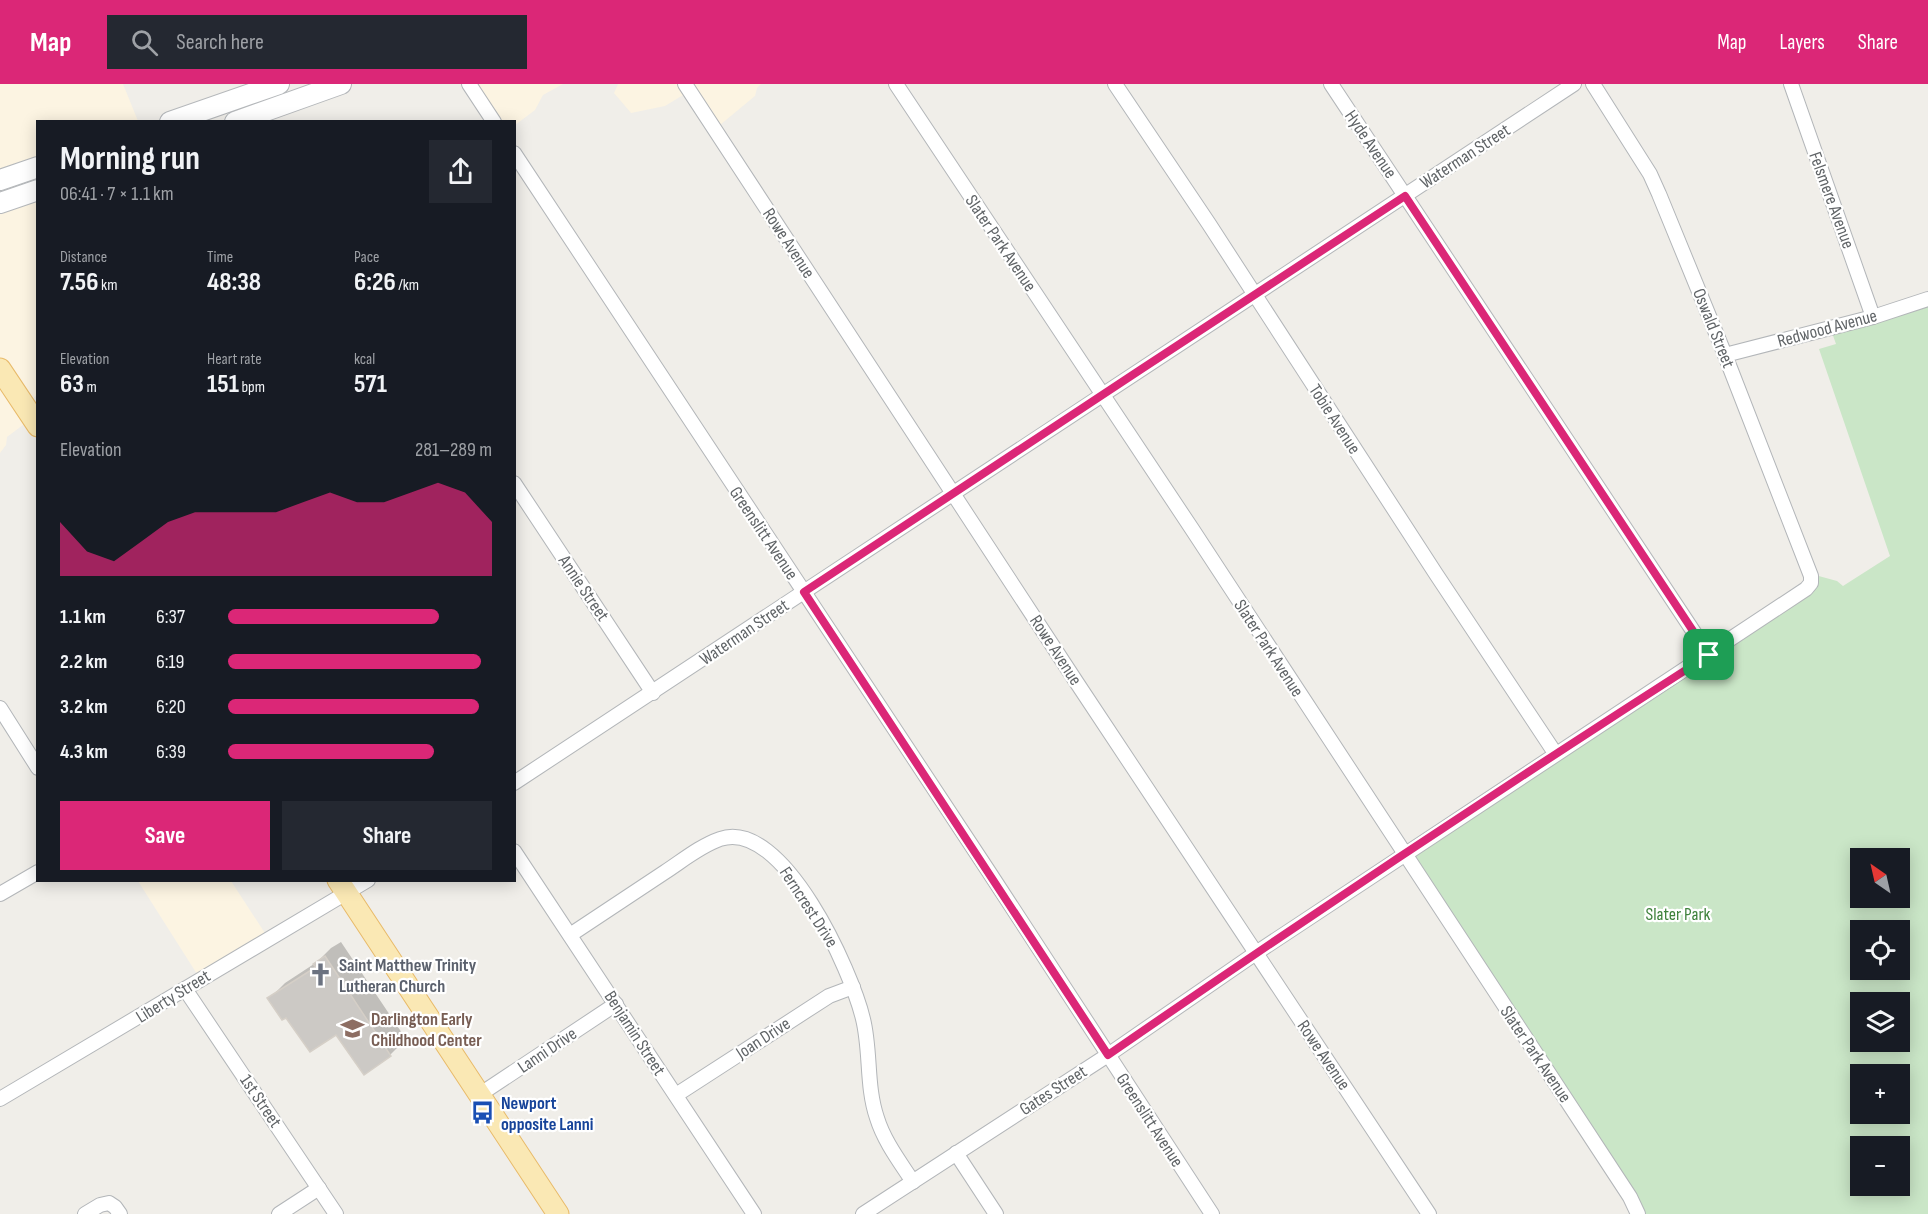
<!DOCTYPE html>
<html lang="en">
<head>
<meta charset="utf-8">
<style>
  body { margin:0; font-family:"Sofia Sans Condensed",sans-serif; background:#242831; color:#f1f3f6; height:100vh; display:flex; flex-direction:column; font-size:22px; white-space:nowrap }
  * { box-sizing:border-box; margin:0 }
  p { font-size:20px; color:#9ea1a6 }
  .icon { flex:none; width:33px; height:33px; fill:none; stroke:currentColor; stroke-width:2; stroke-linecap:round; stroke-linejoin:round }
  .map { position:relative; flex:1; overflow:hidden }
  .sheet { position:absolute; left:36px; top:36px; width:480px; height:762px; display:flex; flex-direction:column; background:#171b24; border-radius:0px; box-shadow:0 3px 15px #0003 }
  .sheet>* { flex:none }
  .needle { width:39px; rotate:326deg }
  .tools { position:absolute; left:1850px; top:764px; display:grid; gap:12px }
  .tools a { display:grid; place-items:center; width:60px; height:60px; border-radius:0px; background:#171b24; box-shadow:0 3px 15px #0003; font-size:30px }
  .pin { position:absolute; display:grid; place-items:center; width:51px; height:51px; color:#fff; margin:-26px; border-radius:12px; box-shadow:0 3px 9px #0006 }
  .round { display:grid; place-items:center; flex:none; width:63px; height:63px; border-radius:0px; background:#242831 }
  .head { display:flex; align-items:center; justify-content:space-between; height:102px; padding:0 24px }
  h1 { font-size:33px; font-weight:700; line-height:45px }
  .stats { display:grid; grid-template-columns:repeat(3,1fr); gap:9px; height:102px; padding:6px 24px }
  .stats div { display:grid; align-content:center }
  .stats b { font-size:26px; font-weight:700 }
  .stats small { font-size:16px; font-weight:400 }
  .stats p { font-size:16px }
  .chart { height:168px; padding:12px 24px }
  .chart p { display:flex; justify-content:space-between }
  .chart svg { width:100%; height:108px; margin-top:6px; fill:#db2777; opacity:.7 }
  .primary-button { display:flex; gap:12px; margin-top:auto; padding:12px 24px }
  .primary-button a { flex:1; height:69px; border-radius:0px; background:#db2777; color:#fff; font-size:24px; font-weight:700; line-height:69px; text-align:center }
  .primary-button a+a { background:#242831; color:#f1f3f6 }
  ul { padding:0 24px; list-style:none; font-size:20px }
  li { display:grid; grid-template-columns:96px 72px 1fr; align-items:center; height:45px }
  li i { height:15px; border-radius:8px; background:#db2777 }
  header { display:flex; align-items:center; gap:36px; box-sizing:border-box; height:84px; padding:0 30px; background:#db2777; color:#fff }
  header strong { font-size:28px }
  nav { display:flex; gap:33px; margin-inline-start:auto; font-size:21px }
  .search { width:420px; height:54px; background:#242831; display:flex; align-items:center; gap:15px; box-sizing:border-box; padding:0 21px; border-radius:0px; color:#9ea1a6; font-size:22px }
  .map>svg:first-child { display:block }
  .commercial { fill:#fcf4e2 }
  .green { fill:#cae6c7; fill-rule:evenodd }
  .shadow { fill:#0003 }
  .building { fill:#ccc9c5; stroke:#d5cfc7; stroke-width:1.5 }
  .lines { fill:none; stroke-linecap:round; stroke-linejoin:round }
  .street-casing { stroke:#b3b6b9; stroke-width:16 }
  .secondary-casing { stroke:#b5b8bb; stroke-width:22 }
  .primary-casing { stroke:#e8ba69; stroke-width:23 }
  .street { stroke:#fff; stroke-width:14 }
  .secondary { stroke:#fff; stroke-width:20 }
  .primary { stroke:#fae8b4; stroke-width:21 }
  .route-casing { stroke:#fff; stroke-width:12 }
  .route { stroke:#db2777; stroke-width:8 }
  .labels { text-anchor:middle; stroke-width:4.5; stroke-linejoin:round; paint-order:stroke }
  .street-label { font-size:18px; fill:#606467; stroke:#fff }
  .park-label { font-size:18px; fill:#3f823c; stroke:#fff }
  .worship-label { font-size:18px; font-weight:bold; fill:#5b616d; stroke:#fff; text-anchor:start }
  .education-label { font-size:18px; font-weight:bold; fill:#785e54; stroke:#fff; text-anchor:start }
  .transit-label { font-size:18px; font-weight:bold; fill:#164399; stroke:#fff; text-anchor:start }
</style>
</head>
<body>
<header>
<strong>Map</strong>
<div class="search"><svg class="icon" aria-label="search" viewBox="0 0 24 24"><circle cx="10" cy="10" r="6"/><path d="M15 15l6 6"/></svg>Search here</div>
<nav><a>Map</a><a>Layers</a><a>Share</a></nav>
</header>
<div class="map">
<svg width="1928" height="1130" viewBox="0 0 1928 1130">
  <rect width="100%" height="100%" fill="#f0eee9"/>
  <g class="commercial">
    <path d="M0,0H123L138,37L38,38L37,311L24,321L31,335L7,353L6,361L0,369Z"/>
    <path d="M473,0H563L543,11L535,26L515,41L514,38L497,37Z"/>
    <path d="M618,0H761L757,4L755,12L720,41L717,40L693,5L665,22L631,29L614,9Z"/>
    <path d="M138,797H231L272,860L204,901Z"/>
  </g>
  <path class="green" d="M1928,216V1130H1642L1411,772L1519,701L1815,491L1837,497L1843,502L1890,472L1819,265L1836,260L1830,243ZM1860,774H1899V813H1860ZM1860,846H1899V885H1860ZM1860,918H1899V957H1860ZM1860,990H1899V1029H1860ZM1860,1062H1899V1101H1860Z"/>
  <path class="shadow" d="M341,858L406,955L390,971L364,989L336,949L286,932L269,915L285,899L317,878L331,864Z"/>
  <path class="building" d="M325,872L391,972L364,991L336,951L310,968L286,934L282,936L267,914L316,883L313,880Z"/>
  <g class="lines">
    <defs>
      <g id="street">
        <path d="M469,0L494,38"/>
        <path d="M685,0L1077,599L1429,1130"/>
        <path d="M896,0L1192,445L1630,1113L1638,1130"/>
        <path d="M1115,0L1209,140L1436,490L1555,669"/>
        <path d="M1331,0L1709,571"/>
        <path d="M1791,0L1873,233"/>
        <path d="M514,69L989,788L1212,1130"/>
        <path d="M1725,271L1873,233L1928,215"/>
        <path d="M514,399L653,609"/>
        <path d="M0,624L38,684"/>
        <path d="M514,699L1574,0"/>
        <path d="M514,767L754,1130"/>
        <path d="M0,810L38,788"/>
        <path d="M570,851C602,830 633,809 665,788C682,777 700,762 720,755C783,733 852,888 863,935C871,967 866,1002 877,1034C884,1057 900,1078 913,1098"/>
        <path d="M185,905L336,1130"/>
        <path d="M479,1011L616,920"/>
        <path d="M676,1011L829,912L853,903"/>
        <path d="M0,1015L368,796"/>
        <path d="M956,1069L996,1130"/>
        <path d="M85,1130L100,1121L109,1119L115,1123L120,1130"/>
        <path d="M279,1130L319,1104"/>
        <path d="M863,1130L1108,971L1256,869L1806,505L1811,499V492L1725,271L1659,110L1650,90L1593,0"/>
      </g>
      <g id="secondary">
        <path d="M170,38L279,0"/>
        <path d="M235,38L341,0"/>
        <path d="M0,96L38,83"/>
        <path d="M0,119L38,106"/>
      </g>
      <g id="primary">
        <path d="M0,285L38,342"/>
        <path d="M338,796L558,1130"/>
      </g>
    </defs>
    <use href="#street" class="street-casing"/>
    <use href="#secondary" class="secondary-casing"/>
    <use href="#primary" class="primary-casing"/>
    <use href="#street" class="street"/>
    <use href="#secondary" class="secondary"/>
    <use href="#primary" class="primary"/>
  </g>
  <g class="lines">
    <defs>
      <path id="route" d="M1405,112L1709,571C1506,701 1306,834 1108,971L804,508C1003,375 1205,244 1405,112Z"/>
    </defs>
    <use href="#route" class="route-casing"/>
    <use href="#route" class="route"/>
  </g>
  <defs>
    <symbol id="church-bare" viewBox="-9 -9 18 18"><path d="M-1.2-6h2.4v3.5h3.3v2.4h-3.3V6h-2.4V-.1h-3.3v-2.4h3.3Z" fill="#6b7280" stroke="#fff" stroke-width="2.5" paint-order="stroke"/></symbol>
    <symbol id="school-bare" viewBox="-9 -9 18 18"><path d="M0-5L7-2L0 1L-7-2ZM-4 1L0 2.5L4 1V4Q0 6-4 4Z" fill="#8d6e63" stroke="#fff" stroke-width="2.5" paint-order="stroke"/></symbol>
    <symbol id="bus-bare" viewBox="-9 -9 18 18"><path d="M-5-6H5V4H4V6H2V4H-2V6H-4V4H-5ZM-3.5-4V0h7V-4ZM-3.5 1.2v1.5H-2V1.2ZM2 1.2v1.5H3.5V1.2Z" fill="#1a4fb4" stroke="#fff" stroke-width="2.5" paint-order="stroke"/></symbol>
  </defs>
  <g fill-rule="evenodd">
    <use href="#church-bare" x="304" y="874" width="33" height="33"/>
    <use href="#school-bare" x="336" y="928" width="33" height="33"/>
    <use href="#bus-bare" x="466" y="1012" width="33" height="33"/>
  </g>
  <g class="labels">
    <g class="street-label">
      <text transform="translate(1371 60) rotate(56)" y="6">Hyde Avenue</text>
      <text transform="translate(1465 72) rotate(-33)" y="6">Waterman Street</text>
      <text transform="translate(1832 116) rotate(70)" y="6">Felsmere Avenue</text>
      <text transform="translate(789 159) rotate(57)" y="6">Rowe Avenue</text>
      <text transform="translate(1001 159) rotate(56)" y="6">Slater Park Avenue</text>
      <text transform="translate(1714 244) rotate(68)" y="6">Oswald Street</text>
      <text transform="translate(1827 244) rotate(-15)" y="6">Redwood Avenue</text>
      <text transform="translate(1335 335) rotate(57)" y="6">Tobie Avenue</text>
      <text transform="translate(764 449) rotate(56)" y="6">Greenslitt Avenue</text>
      <text transform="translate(584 504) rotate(56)" y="6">Annie Street</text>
      <text transform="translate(744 548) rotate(-34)" y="6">Waterman Street</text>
      <text transform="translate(1269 564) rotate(57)" y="6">Slater Park Avenue</text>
      <text transform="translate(1056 566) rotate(57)" y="6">Rowe Avenue</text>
      <text transform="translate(809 823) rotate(57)" y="6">Ferncrest Drive</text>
      <text transform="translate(173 912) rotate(-32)" y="6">Liberty Street</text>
      <text transform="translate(635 949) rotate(57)" y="6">Benjamin Street</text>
      <text transform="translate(763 954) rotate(-33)" y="6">Joan Drive</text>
      <text transform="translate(547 966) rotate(-34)" y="6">Lanni Drive</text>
      <text transform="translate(1536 970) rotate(56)" y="6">Slater Park Avenue</text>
      <text transform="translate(1324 971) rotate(56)" y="6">Rowe Avenue</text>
      <text transform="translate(1053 1006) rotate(-33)" y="6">Gates Street</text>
      <text transform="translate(261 1017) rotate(56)" y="6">1st Street</text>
      <text transform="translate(1150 1036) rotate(57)" y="6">Greenslitt Avenue</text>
    </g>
    <g class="park-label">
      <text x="1678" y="836">Slater Park</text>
    </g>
    <g class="worship-label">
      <text x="339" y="887">Saint Matthew Trinity<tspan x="339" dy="21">Lutheran Church</tspan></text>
    </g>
    <g class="education-label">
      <text x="371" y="941">Darlington Early<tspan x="371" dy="21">Childhood Center</tspan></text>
    </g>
    <g class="transit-label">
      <text x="501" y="1025">Newport<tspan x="501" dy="21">opposite Lanni</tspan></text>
    </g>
  </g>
</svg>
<div class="tools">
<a><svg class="needle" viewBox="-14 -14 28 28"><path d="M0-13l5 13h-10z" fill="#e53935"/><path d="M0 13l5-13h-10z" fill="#9ea1a6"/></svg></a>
<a><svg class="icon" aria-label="locate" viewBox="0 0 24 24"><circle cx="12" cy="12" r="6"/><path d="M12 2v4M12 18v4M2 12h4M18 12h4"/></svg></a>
<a><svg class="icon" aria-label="layers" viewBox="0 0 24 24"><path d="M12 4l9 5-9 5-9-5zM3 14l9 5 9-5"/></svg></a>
<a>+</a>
<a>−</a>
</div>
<div class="pin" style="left:1709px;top:571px;background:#1e9e55"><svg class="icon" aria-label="arrive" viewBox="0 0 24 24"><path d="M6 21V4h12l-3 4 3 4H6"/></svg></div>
<section class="sheet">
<div class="head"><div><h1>Morning run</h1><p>06:41 · 7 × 1.1 km</p></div><a class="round"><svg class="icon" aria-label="share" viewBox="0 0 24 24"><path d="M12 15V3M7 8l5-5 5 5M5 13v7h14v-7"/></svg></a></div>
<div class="stats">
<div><p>Distance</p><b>7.56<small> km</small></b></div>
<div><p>Time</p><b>48:38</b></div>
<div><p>Pace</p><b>6:26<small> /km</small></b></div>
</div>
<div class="stats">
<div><p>Elevation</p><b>63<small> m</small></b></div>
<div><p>Heart rate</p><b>151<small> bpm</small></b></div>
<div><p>kcal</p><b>571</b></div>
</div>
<div class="chart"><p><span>Elevation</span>281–289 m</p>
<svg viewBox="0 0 160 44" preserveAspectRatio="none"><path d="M0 44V22L10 34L20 38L30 30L40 22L50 18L60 18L70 18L80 18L90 14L100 10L110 14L120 14L130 10L140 6L150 10L160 22V44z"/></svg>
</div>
<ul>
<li><b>1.1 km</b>6:37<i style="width:80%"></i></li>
<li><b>2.2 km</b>6:19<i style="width:96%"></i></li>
<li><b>3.2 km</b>6:20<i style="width:95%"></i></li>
<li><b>4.3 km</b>6:39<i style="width:78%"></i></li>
</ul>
<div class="primary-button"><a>Save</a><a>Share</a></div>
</section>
</div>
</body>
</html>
